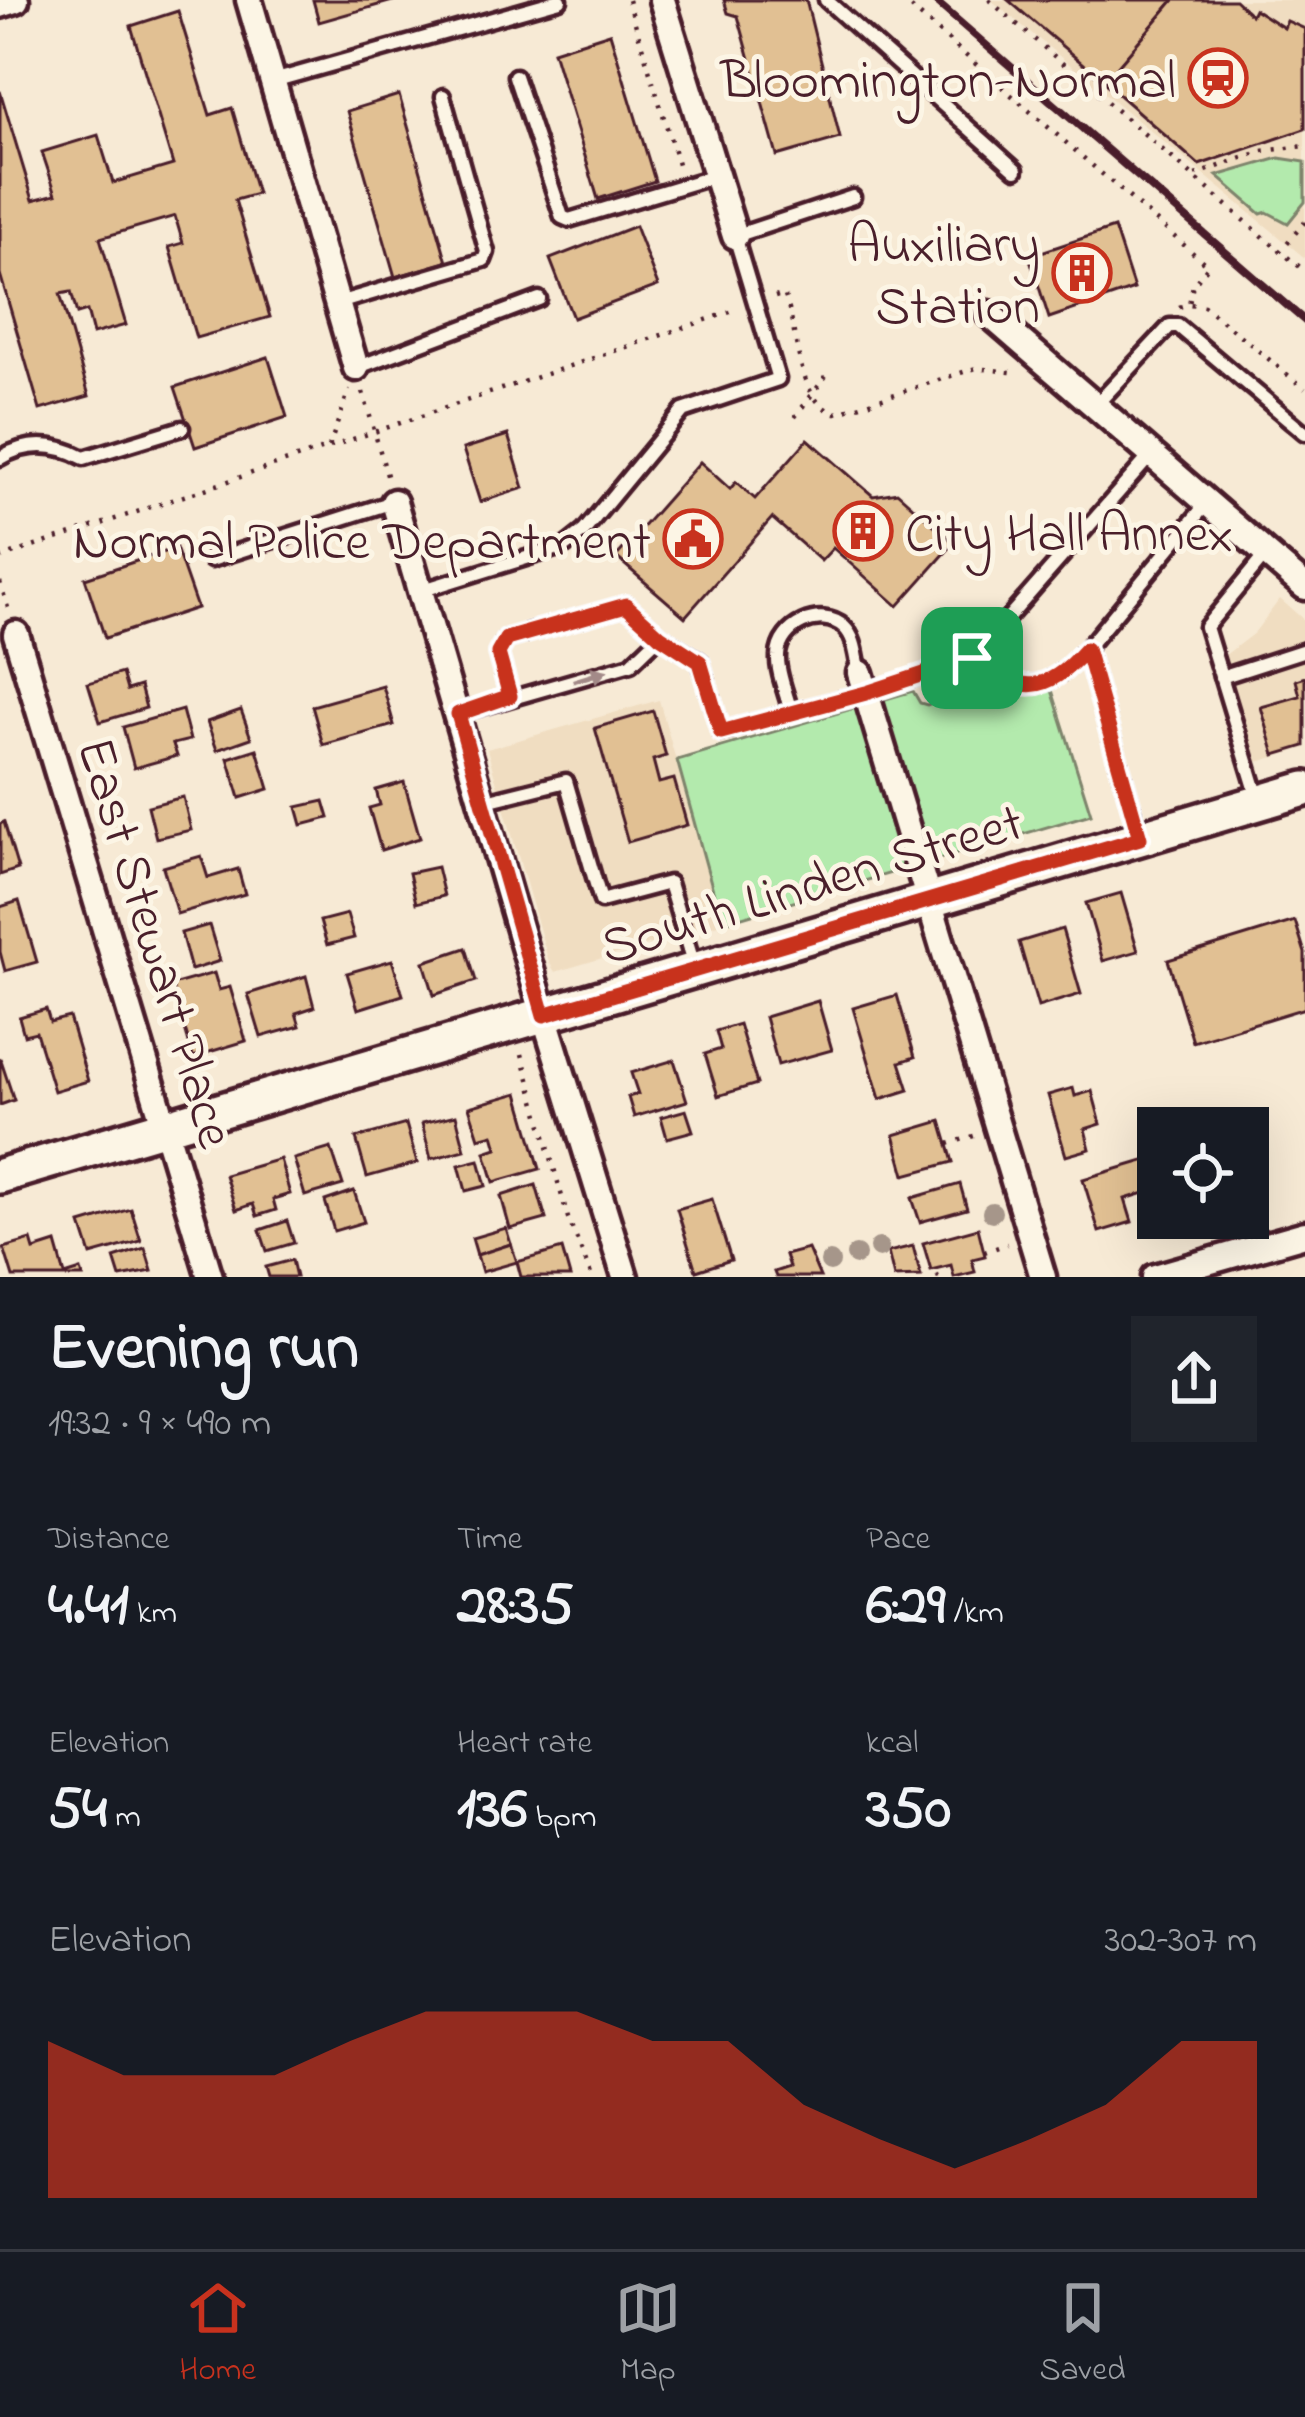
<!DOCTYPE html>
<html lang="en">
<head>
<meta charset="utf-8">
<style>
  body { margin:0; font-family:"Indie Flower",sans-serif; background:#20242c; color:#f1f3f6; height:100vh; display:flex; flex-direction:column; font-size:45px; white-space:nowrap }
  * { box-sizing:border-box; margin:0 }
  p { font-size:39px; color:#9ea1a6 }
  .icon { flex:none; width:66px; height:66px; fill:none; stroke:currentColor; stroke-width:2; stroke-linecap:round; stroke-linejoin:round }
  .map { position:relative; height:1277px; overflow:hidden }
  .drawer { display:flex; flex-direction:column; background:#171b24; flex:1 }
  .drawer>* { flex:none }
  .fabs { position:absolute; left:1137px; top:1107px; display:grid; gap:24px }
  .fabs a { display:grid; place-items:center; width:132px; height:132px; border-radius:0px; background:#171b24; box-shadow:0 12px 48px #0002; font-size:60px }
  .pin { position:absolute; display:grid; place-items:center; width:102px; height:102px; color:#fff; margin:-51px; border-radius:24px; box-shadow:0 6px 18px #0006 }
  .round { display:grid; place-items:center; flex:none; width:126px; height:126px; border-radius:0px; background:#20242c }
  .headline { display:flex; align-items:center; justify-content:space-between; height:204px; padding:0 48px }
  h1 { font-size:66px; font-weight:700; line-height:90px }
  .stats { display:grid; grid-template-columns:repeat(3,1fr); gap:18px; height:204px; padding:12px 48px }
  .stats div { display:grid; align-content:center }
  .stats b { font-size:60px; font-weight:700 }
  .stats small { font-size:33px; font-weight:400 }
  .stats p { font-size:33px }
  .chart { height:336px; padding:24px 48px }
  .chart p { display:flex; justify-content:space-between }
  .chart svg { width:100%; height:216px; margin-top:12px; fill:#c8321e; opacity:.7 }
  .menu { display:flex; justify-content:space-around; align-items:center; height:168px; border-top:3px solid #363941; background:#171b24; font-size:33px; color:#9ea1a6 }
  .menu a { display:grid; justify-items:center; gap:6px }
  .menu .on { color:#c8321e }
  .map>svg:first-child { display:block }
  .built { fill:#f0ddc1 }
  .green { fill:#b3eaad; stroke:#7e846c; stroke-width:3 }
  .building { fill:#e1c093; stroke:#4a1f2b; stroke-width:3 }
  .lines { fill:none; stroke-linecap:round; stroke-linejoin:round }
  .lane-casing { stroke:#4a1f2b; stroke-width:21 }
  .street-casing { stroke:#4a1f2b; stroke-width:33 }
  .secondary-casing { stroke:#4a1f2b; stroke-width:42 }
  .path { stroke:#4a1f2b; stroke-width:4.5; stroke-dasharray:3 9; stroke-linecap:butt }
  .lane { stroke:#fcf5e5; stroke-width:12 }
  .street { stroke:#fcf5e5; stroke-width:24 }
  .secondary { stroke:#fcf5e5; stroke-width:33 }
  .rail { stroke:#4a1f2b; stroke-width:8 }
  .tree { fill:#a6968a }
  .oneway { fill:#a38a88 }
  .route-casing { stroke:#fff; stroke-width:24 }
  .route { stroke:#c8321e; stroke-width:15 }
  .labels { text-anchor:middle; stroke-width:10; stroke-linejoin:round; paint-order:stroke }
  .poi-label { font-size:54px; fill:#4a1f2b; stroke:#fcf5e5; text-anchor:end }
  .street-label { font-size:54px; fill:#4a1f2b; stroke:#fcf5e5 }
</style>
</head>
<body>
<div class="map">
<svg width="1305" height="1277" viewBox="0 0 1305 1277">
  <rect width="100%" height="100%" fill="#f7ead5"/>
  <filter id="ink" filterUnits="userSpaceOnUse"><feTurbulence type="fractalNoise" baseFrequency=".00833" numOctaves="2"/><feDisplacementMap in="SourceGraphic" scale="24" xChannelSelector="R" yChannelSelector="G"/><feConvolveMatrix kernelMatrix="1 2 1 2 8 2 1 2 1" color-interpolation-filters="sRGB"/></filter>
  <g filter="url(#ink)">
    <g class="built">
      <path d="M991,0H1305V258L1203,174Z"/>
      <path d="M1280,599L1305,621V748L1251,764L1220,659L1254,633Z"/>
      <path d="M659,700L722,923L555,972L549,962L487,749Z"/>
    </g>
    <g class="green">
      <path d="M1279,158L1305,162V202L1288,223L1267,212L1261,214L1217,176Z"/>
      <path d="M961,674L1019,693L1052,690L1091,814L722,923L677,760L913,691L920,703L927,705L955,696L953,680Z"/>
    </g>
    <g class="building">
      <path d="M313,0H396L319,22Z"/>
      <path d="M724,0H806L840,138L777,156L738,16L728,13Z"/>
      <path d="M1008,0H1174L1104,82Z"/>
      <path d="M1174,0H1235L1251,15L1254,9L1284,28L1287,21L1305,29V129L1199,165L1104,82Z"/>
      <path d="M178,11L210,115L232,108L257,194L235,200L270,317L196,338L169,247L183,243L175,216L100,238L126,325L93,334L87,311L77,314L71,292L60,294L89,396L40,410L0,274V91L33,200L56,194L42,152L98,135L113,183L173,165L131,26Z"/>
      <path d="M610,33L655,181L598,199L553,51Z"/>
      <path d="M399,95L447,262L395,277L347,111Z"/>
      <path d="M635,226L658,286L573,318L550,259Z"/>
      <path d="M1114,228L1134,289L1049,318L1029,256Z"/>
      <path d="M268,357L287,417L195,447L175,387Z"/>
      <path d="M508,435L524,488L480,502L463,449Z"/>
      <path d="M808,439L873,496L897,492L954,543L898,606L833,548L821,561L772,518L685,617L616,557L700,462L730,489L736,482L755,499Z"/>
      <path d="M176,548L197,608L105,638L85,578Z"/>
      <path d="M122,673L127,690L140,686L146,708L100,722L88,683Z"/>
      <path d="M1305,677V746L1275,755L1261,707L1300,696L1296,680Z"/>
      <path d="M383,686L394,725L323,745L312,706Z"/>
      <path d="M182,710L190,740L173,744L177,756L134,768L123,727Z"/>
      <path d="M241,710L251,738L217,750L207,722Z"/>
      <path d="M653,711L666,756L653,760L659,783L674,779L687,825L628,842L595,728Z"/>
      <path d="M257,749L269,789L240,798L228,758Z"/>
      <path d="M404,782L420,838L381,850L369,808L380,805L376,790Z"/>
      <path d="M183,797L191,830L156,838L148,806Z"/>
      <path d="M324,801L329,818L302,825L297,807Z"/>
      <path d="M4,822L18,869L0,875V824Z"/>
      <path d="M201,856L208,878L238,869L245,894L177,914L163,867Z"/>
      <path d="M437,867L444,896L416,903L409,873Z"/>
      <path d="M1121,893L1138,951L1103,961L1086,903Z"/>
      <path d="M19,901L37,962L5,971L0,952V907Z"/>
      <path d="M347,914L354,938L327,945L320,921Z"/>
      <path d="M1295,921L1305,953V1008L1193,1042L1168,960Z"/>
      <path d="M209,925L220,961L191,970L181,933Z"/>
      <path d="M1062,929L1081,994L1038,1007L1019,942Z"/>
      <path d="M466,948L476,981L434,995L424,962Z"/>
      <path d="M392,960L403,995L358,1009L347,973Z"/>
      <path d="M214,973L219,990L230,987L246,1041L193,1057L172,985Z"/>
      <path d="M306,976L314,1007L296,1013L300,1026L261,1037L248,994Z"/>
      <path d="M897,995L915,1057L900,1062L909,1090L880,1099L853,1008Z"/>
      <path d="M818,1001L832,1050L778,1065L765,1017Z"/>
      <path d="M46,1009L50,1022L69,1017L88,1081L54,1091L36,1032L24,1035L19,1017Z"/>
      <path d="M739,1024L757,1084L718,1096L705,1054L721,1049L716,1031Z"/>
      <path d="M0,1058L14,1100L0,1105Z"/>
      <path d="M674,1060L687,1101L634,1117L628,1097L638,1094L631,1073Z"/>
      <path d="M1073,1088L1075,1096L1092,1091L1101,1124L1085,1129L1090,1149L1066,1156L1048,1095Z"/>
      <path d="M518,1093L540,1169L494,1182L485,1152L497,1148L493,1134L479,1138L469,1107Z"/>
      <path d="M686,1110L693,1131L667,1138L661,1117Z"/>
      <path d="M456,1115L465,1150L431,1159L422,1123Z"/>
      <path d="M941,1121L953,1162L905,1175L894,1135Z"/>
      <path d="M406,1124L417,1163L367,1177L356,1138Z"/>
      <path d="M331,1148L343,1185L305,1196L294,1159Z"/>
      <path d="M1157,1157L1158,1189L1125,1199L1132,1222L1099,1232L1083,1179Z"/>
      <path d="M280,1159L290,1194L273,1199L276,1210L257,1216L253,1204L236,1210L225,1175Z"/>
      <path d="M479,1160L486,1186L466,1191L459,1165Z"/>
      <path d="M960,1184L967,1209L920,1222L912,1198Z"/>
      <path d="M536,1185L546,1219L510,1229L501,1196Z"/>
      <path d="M354,1191L364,1222L334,1231L325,1201Z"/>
      <path d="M712,1199L731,1260L696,1271L677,1209Z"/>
      <path d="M131,1209L141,1241L91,1255L81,1224Z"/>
      <path d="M287,1221L294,1243L267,1251L260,1230Z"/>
      <path d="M506,1228L511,1244L477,1255L472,1238Z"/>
      <path d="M978,1228L985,1256L972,1259L975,1272L954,1277L951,1265L931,1270L923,1243Z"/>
      <path d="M31,1240L34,1250L56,1243L65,1275L81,1270L83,1277H13L4,1248Z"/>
      <path d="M511,1244L517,1262L482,1272L477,1255Z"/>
      <path d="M913,1246L921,1276L894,1277L888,1252Z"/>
      <path d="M145,1248L152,1271L120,1277L114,1258Z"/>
      <path d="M562,1249L570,1277H521L517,1262Z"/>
      <path d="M808,1249L820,1277H776L774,1272L789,1267L785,1255Z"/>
      <path d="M292,1260L296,1277H269L266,1267Z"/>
    </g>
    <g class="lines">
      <defs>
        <g id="lane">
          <path d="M826,0L1016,170"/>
          <path d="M515,76L562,217L569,220L715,176"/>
          <path d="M273,81L560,0"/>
          <path d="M338,303L484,260L487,252L443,96"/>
          <path d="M356,368L539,299"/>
          <path d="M1094,407L1170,326H1178L1305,433"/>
          <path d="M0,458C28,441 56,443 84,458L182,428"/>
          <path d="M211,560L393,502"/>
          <path d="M420,591L565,546L584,531L683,411L778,379L735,236L853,197"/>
          <path d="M972,659C1021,694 1044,696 1086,649"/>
          <path d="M1221,677L1305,650"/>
          <path d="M510,696L498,653L506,639L626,605L660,636L700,661L721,732L866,693L972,659L1151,455"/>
          <path d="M791,712C787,695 777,673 778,656C779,626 821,606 844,627C856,638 856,658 860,673"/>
          <path d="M457,714L631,664L660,636"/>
          <path d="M1259,801L1206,627L1266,554"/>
          <path d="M482,802L566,781L601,901L669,883L695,969"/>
          <path d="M1140,837L1086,649L1207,503"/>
        </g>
        <g id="street">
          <path d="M249,0L356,368"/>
          <path d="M662,0L735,236"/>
          <path d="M0,5L16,0"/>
          <path d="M989,314L1305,587"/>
          <path d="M394,502L544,1015L625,1277"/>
          <path d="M16,634L210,1277"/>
          <path d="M860,673L1043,1277"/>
          <path d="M1155,1277L1305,1234"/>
        </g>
        <path id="secondary" d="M0,1176L1305,789"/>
      </defs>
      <use href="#lane" class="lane-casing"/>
      <use href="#street" class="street-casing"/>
      <use href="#secondary" class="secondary-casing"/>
      <g class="path">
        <path d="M628,0L679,167"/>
        <path d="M902,0L1208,266L1193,285L1189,304"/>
        <path d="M989,0L1280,251"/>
        <path d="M1195,175L1262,151L1305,146"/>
        <path d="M1305,222L1280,251L1305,271"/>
        <path d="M775,297L784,294C798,326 796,404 836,413L976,368L1019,373"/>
        <path d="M1179,307L1189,304L1204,306L1305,389"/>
        <path d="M363,392L388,479"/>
        <path d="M795,417L826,376L824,370"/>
        <path d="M329,447L349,390"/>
        <path d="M0,558L736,310"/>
        <path d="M0,582L9,611"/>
        <path d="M522,1054L568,1218L592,1277"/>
        <path d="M948,1144L977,1135"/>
        <path d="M984,1252L1007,1244"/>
        <path d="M936,1277L941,1275L939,1268"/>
      </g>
      <use href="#lane" class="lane"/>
      <use href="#street" class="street"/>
      <use href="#secondary" class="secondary"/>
      <path class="rail" d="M934,0L1305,321"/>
    </g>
    <g class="tree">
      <circle cx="992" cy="1212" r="10"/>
      <circle cx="879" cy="1248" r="10"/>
      <circle cx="856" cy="1255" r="10"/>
      <circle cx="830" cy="1262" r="10"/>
    </g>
    <defs><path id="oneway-solid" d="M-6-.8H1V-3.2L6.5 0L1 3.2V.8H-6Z" transform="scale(3)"/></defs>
    <use class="oneway" href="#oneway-solid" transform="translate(590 676) rotate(-17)"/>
  </g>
  <g class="lines" filter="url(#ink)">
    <defs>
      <path id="route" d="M626,605L660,636L700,662L721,732L866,693L972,658C1022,694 1044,696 1086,649L1140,838L544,1015L458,714L510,696L498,653L506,639Z"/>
    </defs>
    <use href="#route" class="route-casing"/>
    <use href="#route" class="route"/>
  </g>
  <defs>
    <symbol id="station-ring" viewBox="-11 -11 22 22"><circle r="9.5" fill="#fcf5e5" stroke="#c8321e" stroke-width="1.5"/><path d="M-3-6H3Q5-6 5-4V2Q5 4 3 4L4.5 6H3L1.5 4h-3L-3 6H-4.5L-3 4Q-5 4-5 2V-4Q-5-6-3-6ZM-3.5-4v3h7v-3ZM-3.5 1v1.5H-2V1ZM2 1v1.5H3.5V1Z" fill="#c8321e"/></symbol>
    <symbol id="building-ring" viewBox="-11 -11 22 22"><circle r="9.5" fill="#fcf5e5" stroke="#c8321e" stroke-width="1.5"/><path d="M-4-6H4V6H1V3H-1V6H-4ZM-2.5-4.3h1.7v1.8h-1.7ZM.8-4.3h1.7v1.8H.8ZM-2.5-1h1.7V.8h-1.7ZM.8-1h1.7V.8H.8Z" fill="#c8321e"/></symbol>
    <symbol id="civic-ring" viewBox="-11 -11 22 22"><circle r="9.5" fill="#fcf5e5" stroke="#c8321e" stroke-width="1.5"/><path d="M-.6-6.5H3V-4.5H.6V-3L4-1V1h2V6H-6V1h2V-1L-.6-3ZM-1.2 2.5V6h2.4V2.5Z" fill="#c8321e"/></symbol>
  </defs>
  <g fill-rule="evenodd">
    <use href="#station-ring" x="1185" y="45" width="66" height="66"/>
    <use href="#building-ring" x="1049" y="240" width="66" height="66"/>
    <use href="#building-ring" x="830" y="498" width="66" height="66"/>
    <use href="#civic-ring" x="660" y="506" width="66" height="66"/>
  </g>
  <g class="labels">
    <g class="poi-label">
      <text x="1176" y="97">Bloomington-Normal</text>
      <text x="1040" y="261">Auxiliary<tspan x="1040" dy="62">Station</tspan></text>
      <text x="905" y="550" text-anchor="start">City Hall Annex</text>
      <text x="651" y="558">Normal Police Department</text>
    </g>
    <g class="street-label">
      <text transform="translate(811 882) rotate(-17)" y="19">South Linden Street</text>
      <text transform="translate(158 942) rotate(73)" y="19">East Stewart Place</text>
    </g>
  </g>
</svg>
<div class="fabs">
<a><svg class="icon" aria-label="locate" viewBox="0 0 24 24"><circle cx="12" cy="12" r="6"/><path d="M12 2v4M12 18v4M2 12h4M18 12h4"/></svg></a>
</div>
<div class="pin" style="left:972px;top:658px;background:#1e9e55"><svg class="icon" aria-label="arrive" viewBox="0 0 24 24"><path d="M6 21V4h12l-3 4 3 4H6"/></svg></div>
</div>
<section class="drawer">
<div class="headline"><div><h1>Evening run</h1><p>19:32 · 9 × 490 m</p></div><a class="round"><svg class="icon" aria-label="share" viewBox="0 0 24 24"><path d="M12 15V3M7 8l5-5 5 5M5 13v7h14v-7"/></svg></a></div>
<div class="stats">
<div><p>Distance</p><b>4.41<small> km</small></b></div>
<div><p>Time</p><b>28:35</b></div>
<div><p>Pace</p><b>6:29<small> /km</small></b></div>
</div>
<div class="stats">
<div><p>Elevation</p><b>54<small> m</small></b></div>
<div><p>Heart rate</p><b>136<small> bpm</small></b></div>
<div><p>kcal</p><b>350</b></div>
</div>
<div class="chart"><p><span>Elevation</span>302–307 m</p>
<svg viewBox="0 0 160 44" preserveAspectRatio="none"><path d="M0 44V12L10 19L20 19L30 19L40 12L50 6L60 6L70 6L80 12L90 12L100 25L110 32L120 38L130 32L140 25L150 12L160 12V44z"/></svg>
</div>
</section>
<nav class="menu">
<a class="on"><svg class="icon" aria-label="home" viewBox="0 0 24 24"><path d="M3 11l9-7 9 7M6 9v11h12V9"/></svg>Home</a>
<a><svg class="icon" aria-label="map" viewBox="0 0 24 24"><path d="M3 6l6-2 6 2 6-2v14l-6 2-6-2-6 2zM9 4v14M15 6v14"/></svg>Map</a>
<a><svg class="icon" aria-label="saved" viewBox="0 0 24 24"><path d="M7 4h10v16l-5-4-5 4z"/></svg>Saved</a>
</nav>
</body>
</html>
